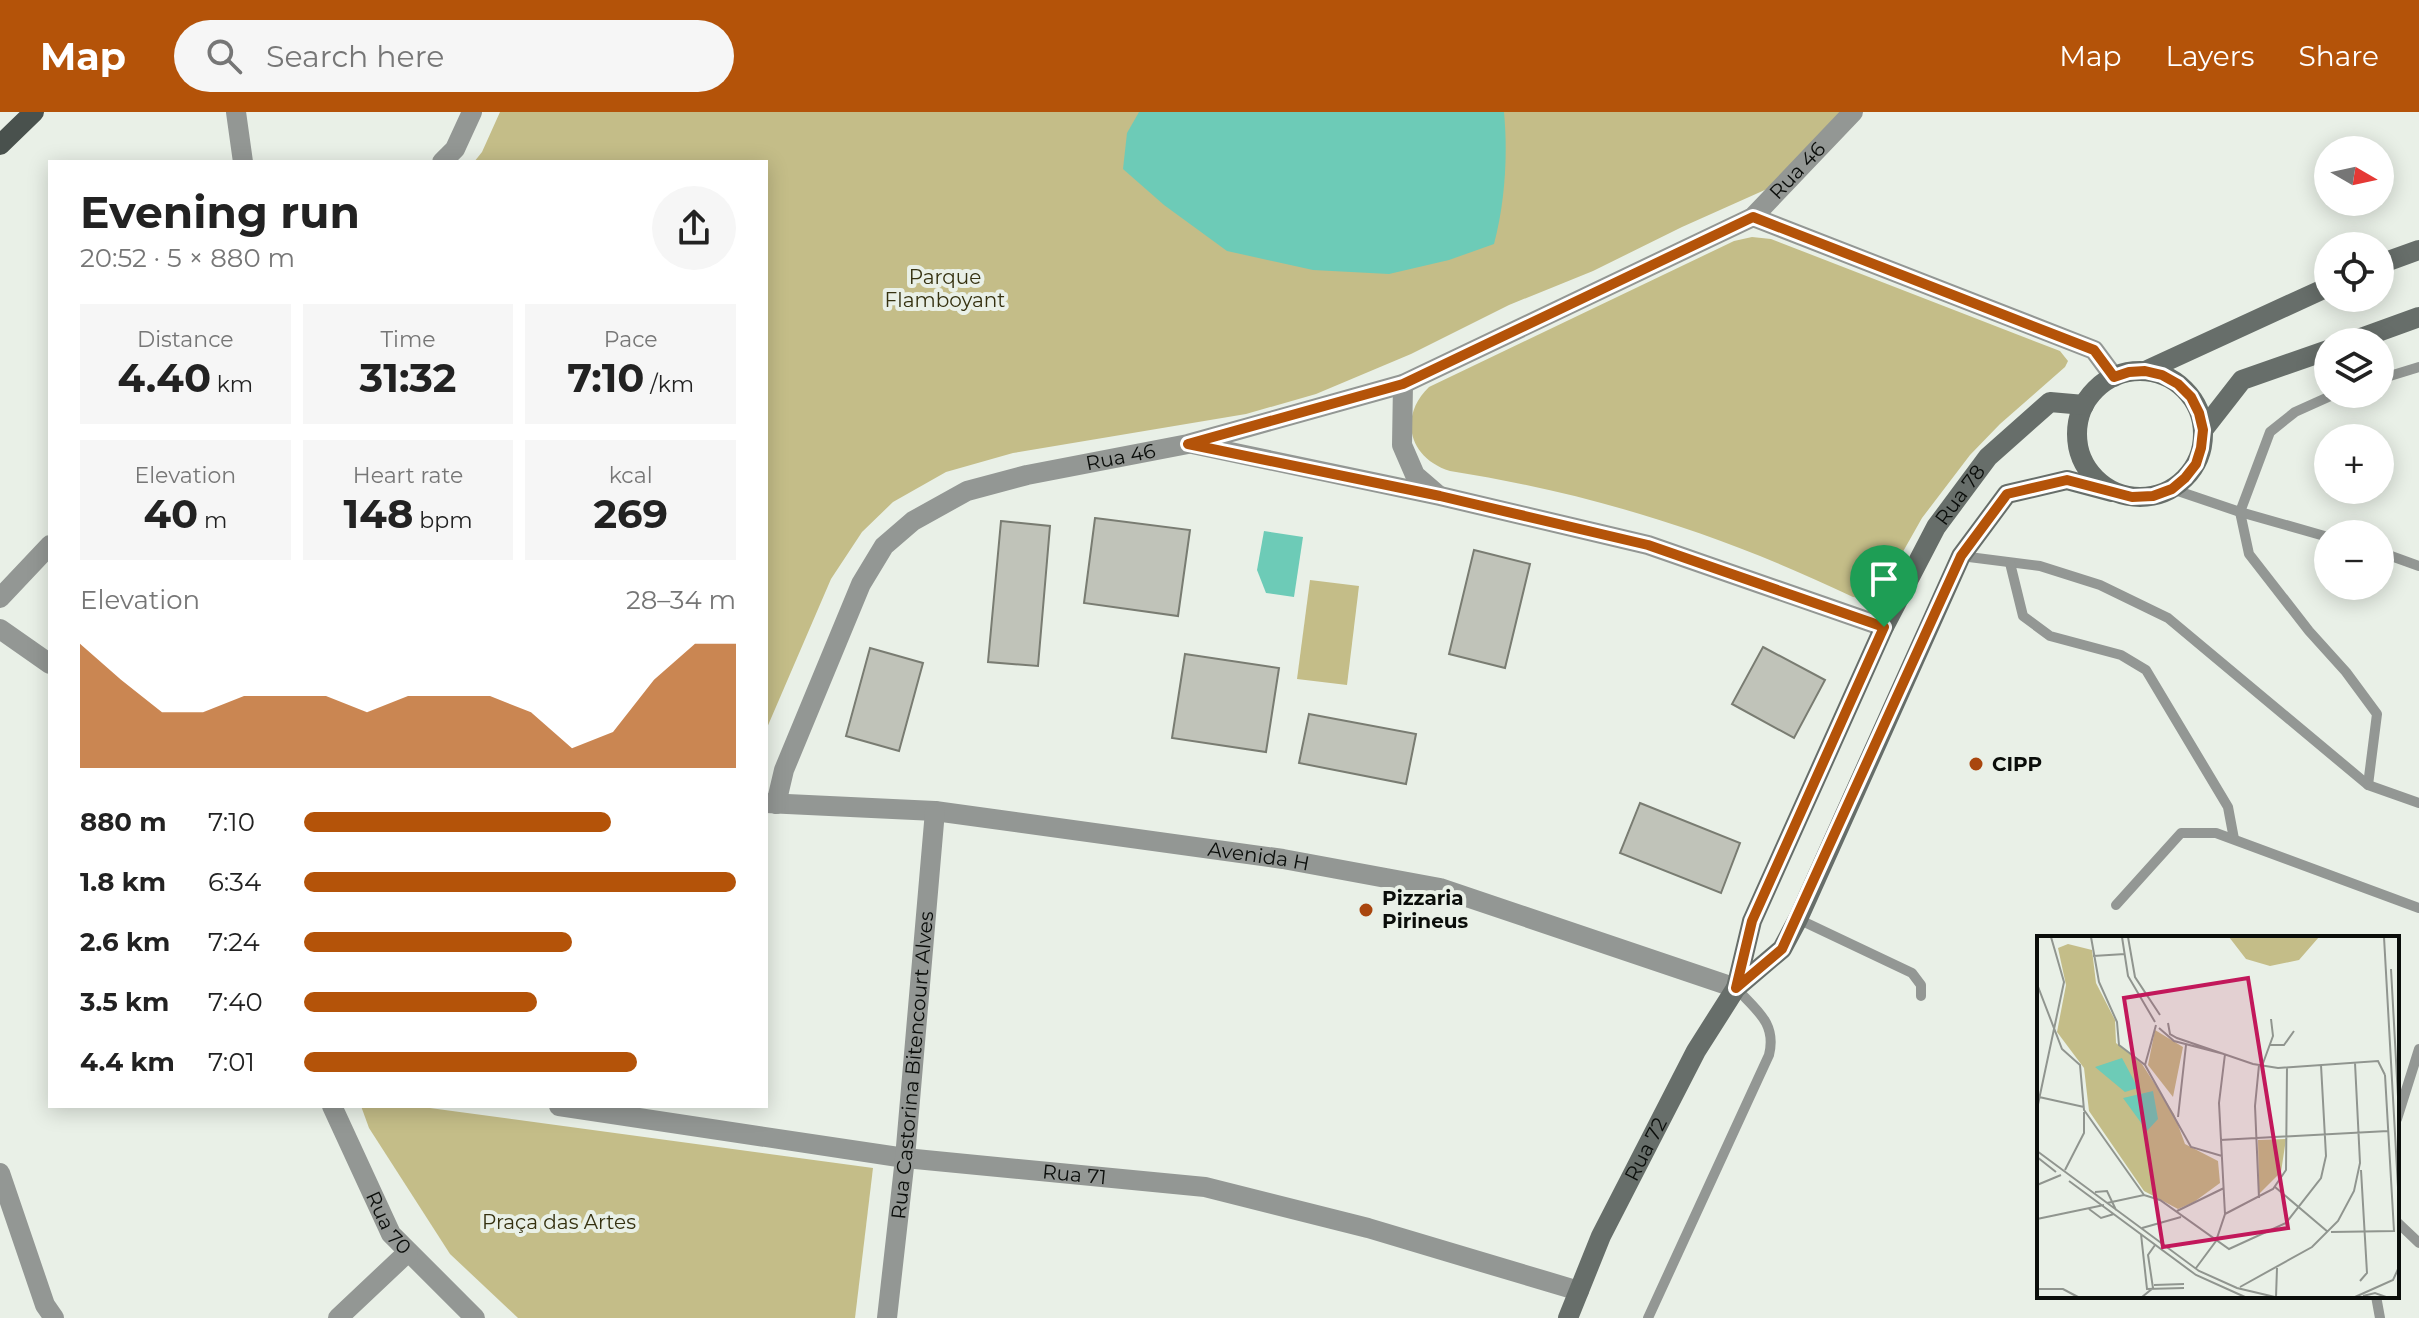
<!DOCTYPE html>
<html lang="en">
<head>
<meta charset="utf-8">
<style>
  body { margin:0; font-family:Montserrat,sans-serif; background:#f6f6f6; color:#222; height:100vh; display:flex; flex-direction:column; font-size:30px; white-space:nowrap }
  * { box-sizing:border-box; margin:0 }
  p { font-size:26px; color:#767676 }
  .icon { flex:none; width:44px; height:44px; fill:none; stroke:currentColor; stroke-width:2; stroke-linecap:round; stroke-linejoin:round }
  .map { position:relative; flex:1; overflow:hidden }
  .sheet { position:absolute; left:48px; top:48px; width:720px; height:948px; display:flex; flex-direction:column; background:#fff; border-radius:0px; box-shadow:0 4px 20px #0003 }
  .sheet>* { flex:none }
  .needle { width:52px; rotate:99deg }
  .tools { position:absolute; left:2314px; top:24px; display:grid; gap:16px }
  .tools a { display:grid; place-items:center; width:80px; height:80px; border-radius:50%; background:#fff; box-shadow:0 4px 20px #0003; font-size:40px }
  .pin { position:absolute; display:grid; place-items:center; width:68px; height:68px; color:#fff; margin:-82px -34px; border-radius:50% 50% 50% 0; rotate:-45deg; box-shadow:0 0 8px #0007 }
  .pin .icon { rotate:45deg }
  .round { display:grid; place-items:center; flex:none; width:84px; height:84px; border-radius:42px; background:#f6f6f6 }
  .overview { display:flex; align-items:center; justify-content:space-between; height:136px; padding:0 32px }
  h1 { font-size:44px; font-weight:700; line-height:60px }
  .metrics { display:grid; grid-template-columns:repeat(3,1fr); gap:12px; height:136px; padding:8px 32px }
  .metrics div { display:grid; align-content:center; border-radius:0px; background:#f6f6f6; text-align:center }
  .metrics b { font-size:40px; font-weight:700 }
  .metrics small { font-size:22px; font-weight:400 }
  .metrics p { font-size:22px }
  .chart { height:224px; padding:16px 32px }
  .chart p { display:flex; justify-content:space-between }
  .chart svg { width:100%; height:144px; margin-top:8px; fill:#b45309; opacity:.7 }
  ul { padding:0 32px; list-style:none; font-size:26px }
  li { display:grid; grid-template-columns:128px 96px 1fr; align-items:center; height:60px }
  li i { height:20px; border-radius:10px; background:#b45309 }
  header { display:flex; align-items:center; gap:48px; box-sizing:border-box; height:112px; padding:0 40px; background:#b45309; color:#fff }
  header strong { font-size:38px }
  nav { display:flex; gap:44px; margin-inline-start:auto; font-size:28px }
  .search { width:560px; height:72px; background:#f6f6f6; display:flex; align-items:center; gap:20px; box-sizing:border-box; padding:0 28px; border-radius:44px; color:#767676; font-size:30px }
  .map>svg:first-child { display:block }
  .green { fill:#c4bd88 }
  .water { fill:#6dcbb7 }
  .building { fill:#c0c3b9; stroke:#797c72; stroke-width:2 }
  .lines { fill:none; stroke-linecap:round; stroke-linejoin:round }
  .service { stroke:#939794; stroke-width:10 }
  .minor { stroke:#939794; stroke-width:20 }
  .secondary { stroke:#676e6a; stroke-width:20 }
  .primary { stroke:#49514d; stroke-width:20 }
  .route-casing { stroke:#fff; stroke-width:16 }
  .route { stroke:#b45309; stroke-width:10 }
  .poi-dot { fill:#a9460e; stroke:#e9f0e7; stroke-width:3 }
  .labels { text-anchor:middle; stroke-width:8; stroke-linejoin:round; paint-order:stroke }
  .street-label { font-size:20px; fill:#0a0d0a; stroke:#e9f0e7 }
  .park-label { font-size:20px; fill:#353110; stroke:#e9f0e7 }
  .poi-label { font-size:20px; font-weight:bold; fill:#0a0d0a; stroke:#e9f0e7; text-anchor:start }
  .inset-road { fill:none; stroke:#90958f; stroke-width:2 }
  .view { fill:#c2185b; fill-opacity:0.15; stroke:#c2185b; stroke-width:4 }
  .inset-edge { fill:none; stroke:#0a0d0a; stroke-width:4 }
</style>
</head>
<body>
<header>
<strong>Map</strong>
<div class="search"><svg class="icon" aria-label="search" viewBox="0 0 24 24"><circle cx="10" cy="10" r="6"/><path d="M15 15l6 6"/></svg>Search here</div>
<nav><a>Map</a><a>Layers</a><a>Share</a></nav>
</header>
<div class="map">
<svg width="2419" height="1206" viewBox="0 0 2419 1206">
  <rect width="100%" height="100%" fill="#e9f0e7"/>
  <g class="green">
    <path d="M500,0H1840L1767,77L1682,115L1593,159L1509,193L1411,242L1316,282L1246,302L1013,341L946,360L893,390L862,420L831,467L766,618V50H474L482,40Z"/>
    <path d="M1752,125L1771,127L2060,239L2068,249L2065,255L2000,312L1970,343L1922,406L1883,475L1867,487L1853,485C1721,422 1595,382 1450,359C1409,346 1398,305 1429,275L1734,129Z"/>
    <path d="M1310,468L1359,474L1347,573L1297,567Z"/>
    <path d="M361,994H415L873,1056L855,1206H518L450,1142L369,1016Z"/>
  </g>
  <g class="water">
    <path d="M1139,0H1504C1508,44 1505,90 1494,132L1449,148L1389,162L1313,158L1227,139L1164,93L1123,57L1127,21Z"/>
    <path d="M1264,419L1303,425L1294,485L1266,481L1257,458Z"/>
  </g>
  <g class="building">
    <path d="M1095,406L1190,418L1178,504L1084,491Z"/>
    <path d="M1001,409L1050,414L1038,554L988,550Z"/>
    <path d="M1474,438L1530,452L1505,556L1449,542Z"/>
    <path d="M1763,535L1825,568L1794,626L1732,592Z"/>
    <path d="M870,536L923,551L899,639L846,624Z"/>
    <path d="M1185,542L1279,556L1266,640L1172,626Z"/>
    <path d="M1309,602L1416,622L1406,672L1299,651Z"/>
    <path d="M1640,691L1740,731L1721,781L1620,741Z"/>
  </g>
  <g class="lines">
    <g class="service">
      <path d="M2380,267L2419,255"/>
      <path d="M2335,282L2295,300L2270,320L2240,400L2249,442L2309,519L2346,560L2377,602L2368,673"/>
      <path d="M2172,377L2240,400L2328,425"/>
      <path d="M2380,440L2419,454"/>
      <path d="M1961,444L2040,454L2100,473L2168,506L2368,673L2419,691"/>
      <path d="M2010,451L2023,504L2050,524L2121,543L2146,558L2228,695L2234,727"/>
      <path d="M2116,793L2181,721H2216L2419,796"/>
      <path d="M1798,807L1912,861L1921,873V884"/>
      <path d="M2397,1007L2419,937"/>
      <path d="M2397,1110L2419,1131"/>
      <path d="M2376,1184L2380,1206"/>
      <path d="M1648,1206L1769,943C1777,911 1756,898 1736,876"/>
    </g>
    <g class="minor">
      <path d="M236,0L243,50"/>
      <path d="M442,50L455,37L472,0"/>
      <path d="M1753,105L2094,238L2114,265"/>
      <path d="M1403,272L1402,333L1415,363L1437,382"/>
      <path d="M1192,332L1440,384L1648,433L1884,515"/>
      <path d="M0,486L50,433"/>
      <path d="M0,517L50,552"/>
      <path id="s1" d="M766,691L935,699L1283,747L1440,776L1736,876"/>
      <path id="s2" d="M776,692L784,658L861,472L884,434L913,409L967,379L1027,363L1188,332L1403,272L1753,105L1853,0"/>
      <path id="s3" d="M332,994L391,1122L475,1206"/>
      <path id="s4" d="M559,994L905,1046L1205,1075L1368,1116L1579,1179"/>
      <path d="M0,1061L45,1193L54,1206"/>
      <path d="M338,1206L408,1140"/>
      <path id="s5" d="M887,1206L905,1046L935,699"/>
    </g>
    <g class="secondary">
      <path d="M2380,152L2419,138"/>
      <path d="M2350,230L2419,205"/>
      <path d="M2145,259L2328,175"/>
      <circle cx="2140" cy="322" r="63"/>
      <path d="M2203,318L2242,268L2328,238"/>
      <path id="s6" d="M1736,876L1752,809L1884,515L1936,415L1988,345L2050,290L2084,293"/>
      <path id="s7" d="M1568,1206L1601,1124L1696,939L1736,876L1782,837L1798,807L1961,444L2007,382L2067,368L2112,380"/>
    </g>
    <path class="primary" d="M0,33L34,0"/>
  </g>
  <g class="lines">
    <defs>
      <path id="route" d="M1753,105L2094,238L2114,265L2129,260L2145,259L2162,263L2178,272L2191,285L2199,301L2203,318L2201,336L2196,352L2185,366L2172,377L2153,384L2132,385L2067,368L2007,382L1961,444L1782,837L1736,876L1752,809L1884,515L1648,433L1440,384L1188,332L1403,272Z"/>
    </defs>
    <use href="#route" class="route-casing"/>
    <use href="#route" class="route"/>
  </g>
  <g class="poi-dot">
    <circle cx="1976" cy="652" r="8"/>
    <circle cx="1366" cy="798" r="8"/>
  </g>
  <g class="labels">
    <g class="street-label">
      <text dy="7" stroke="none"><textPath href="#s2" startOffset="1282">Rua 46</textPath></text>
      <text dy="7" stroke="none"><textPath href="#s2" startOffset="538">Rua 46</textPath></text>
      <text dy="7" stroke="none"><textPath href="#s6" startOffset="544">Rua 78</textPath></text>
      <text dy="7" stroke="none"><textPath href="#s1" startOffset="496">Avenida H</textPath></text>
      <text dy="7" stroke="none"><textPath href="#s5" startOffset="254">Rua Castorina Bitencourt Alves</textPath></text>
      <text dy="7" stroke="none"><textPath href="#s7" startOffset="186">Rua 72</textPath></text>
      <text dy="7" stroke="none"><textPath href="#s4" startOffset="520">Rua 71</textPath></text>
      <text dy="7" stroke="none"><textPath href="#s3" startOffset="130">Rua 70</textPath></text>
    </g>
    <g class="park-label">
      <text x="945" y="172">Parque<tspan x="945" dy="23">Flamboyant</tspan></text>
      <text x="559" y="1117">Praça das Artes</text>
    </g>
    <g class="poi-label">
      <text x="1992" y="659">CIPP</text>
      <text x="1382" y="793">Pizzaria<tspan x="1382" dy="23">Pirineus</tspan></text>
    </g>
  </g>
  <g transform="translate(2037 824)">
    <rect width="362" height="362" fill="#e9f0e7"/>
    <path d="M192,1H282L262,24L233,30L209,23ZM31,8L55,14L59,47L78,84L79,107L105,128L137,178L148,208L181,225L183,247L157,266L141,273L107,255L52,175L47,132L20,96L29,49L21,12ZM118,94L146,111L136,161L111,129ZM249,203L244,236L222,258L221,204Z" fill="#c4bd88"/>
    <path d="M85,122L101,152L88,156L58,131ZM116,155L121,183L110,195L86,162Z" fill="#6dcbb7"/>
    <path class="inset-road" d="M54,1L62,46L80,86L82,109L108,129L154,211L185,220M85,1L91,40L118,86M91,1L98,41L123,79M347,1L362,269M56,20L88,18M354,33L362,179M0,48L25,113L43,129L47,174L107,259M131,87L133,98L140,102L216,128L241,132L341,125L348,139M122,92L137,105L187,118M232,109H247L257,95M108,129L119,89M222,129L218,170L222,262M225,130L236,100L234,83M2,161L47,171M0,173L27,46L14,1M141,181L149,109M183,204L351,195M0,215L162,335L200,352L238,361M0,221L19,236M28,234L47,197V176M32,245L159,339L208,361M0,249L24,239M238,251L291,296M58,256L70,255L79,274M70,267L107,259L123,264L192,313L249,287L284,242L289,220L284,129M52,273L64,282L77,278M140,275L187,252M188,278L236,253L249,234L250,131M0,283L67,269M105,292L144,281M294,296L357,295L348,139M104,298L110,353L147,352M159,332L179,305L188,278L182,167L188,118M323,345L330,337L324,234M117,349L147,348M203,351L275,311L301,285L317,255L323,227L318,127M2,353H26L41,361M326,360L338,357L349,361M105,361L116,352L111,319L118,309M239,361L240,332M318,361L356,344L362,331"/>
    <path class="view" d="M211,42L251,292L126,311L87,62Z"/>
    <rect width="362" height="362" class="inset-edge"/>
  </g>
</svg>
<div class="tools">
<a><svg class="needle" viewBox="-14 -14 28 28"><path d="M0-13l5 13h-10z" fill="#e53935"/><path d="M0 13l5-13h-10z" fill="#767676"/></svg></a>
<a><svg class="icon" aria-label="locate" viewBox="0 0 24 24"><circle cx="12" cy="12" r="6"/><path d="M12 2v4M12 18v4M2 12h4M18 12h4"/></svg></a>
<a><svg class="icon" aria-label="layers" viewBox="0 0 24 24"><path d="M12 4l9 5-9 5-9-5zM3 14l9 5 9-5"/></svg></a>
<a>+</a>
<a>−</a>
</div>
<div class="pin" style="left:1884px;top:515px;background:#1e9e55"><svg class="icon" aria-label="arrive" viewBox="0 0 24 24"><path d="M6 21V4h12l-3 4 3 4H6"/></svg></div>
<section class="sheet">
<div class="overview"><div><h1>Evening run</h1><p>20:52 · 5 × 880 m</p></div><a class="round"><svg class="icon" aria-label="share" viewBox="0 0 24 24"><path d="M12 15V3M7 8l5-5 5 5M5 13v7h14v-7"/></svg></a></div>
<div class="metrics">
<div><p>Distance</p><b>4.40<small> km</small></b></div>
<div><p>Time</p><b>31:32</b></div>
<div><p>Pace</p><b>7:10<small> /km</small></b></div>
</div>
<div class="metrics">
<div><p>Elevation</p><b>40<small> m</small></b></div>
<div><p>Heart rate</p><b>148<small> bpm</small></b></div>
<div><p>kcal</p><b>269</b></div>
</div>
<div class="chart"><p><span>Elevation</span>28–34 m</p>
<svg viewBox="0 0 160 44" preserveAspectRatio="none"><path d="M0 44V6L10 17L20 27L30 27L40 22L50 22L60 22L70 27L80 22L90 22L100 22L110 27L120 38L130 33L140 17L150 6L160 6V44z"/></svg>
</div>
<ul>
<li><b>880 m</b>7:10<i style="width:71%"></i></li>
<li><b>1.8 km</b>6:34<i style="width:100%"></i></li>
<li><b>2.6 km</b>7:24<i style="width:62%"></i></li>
<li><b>3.5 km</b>7:40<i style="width:54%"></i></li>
<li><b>4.4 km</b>7:01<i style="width:77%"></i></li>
</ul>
</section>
</div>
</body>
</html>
